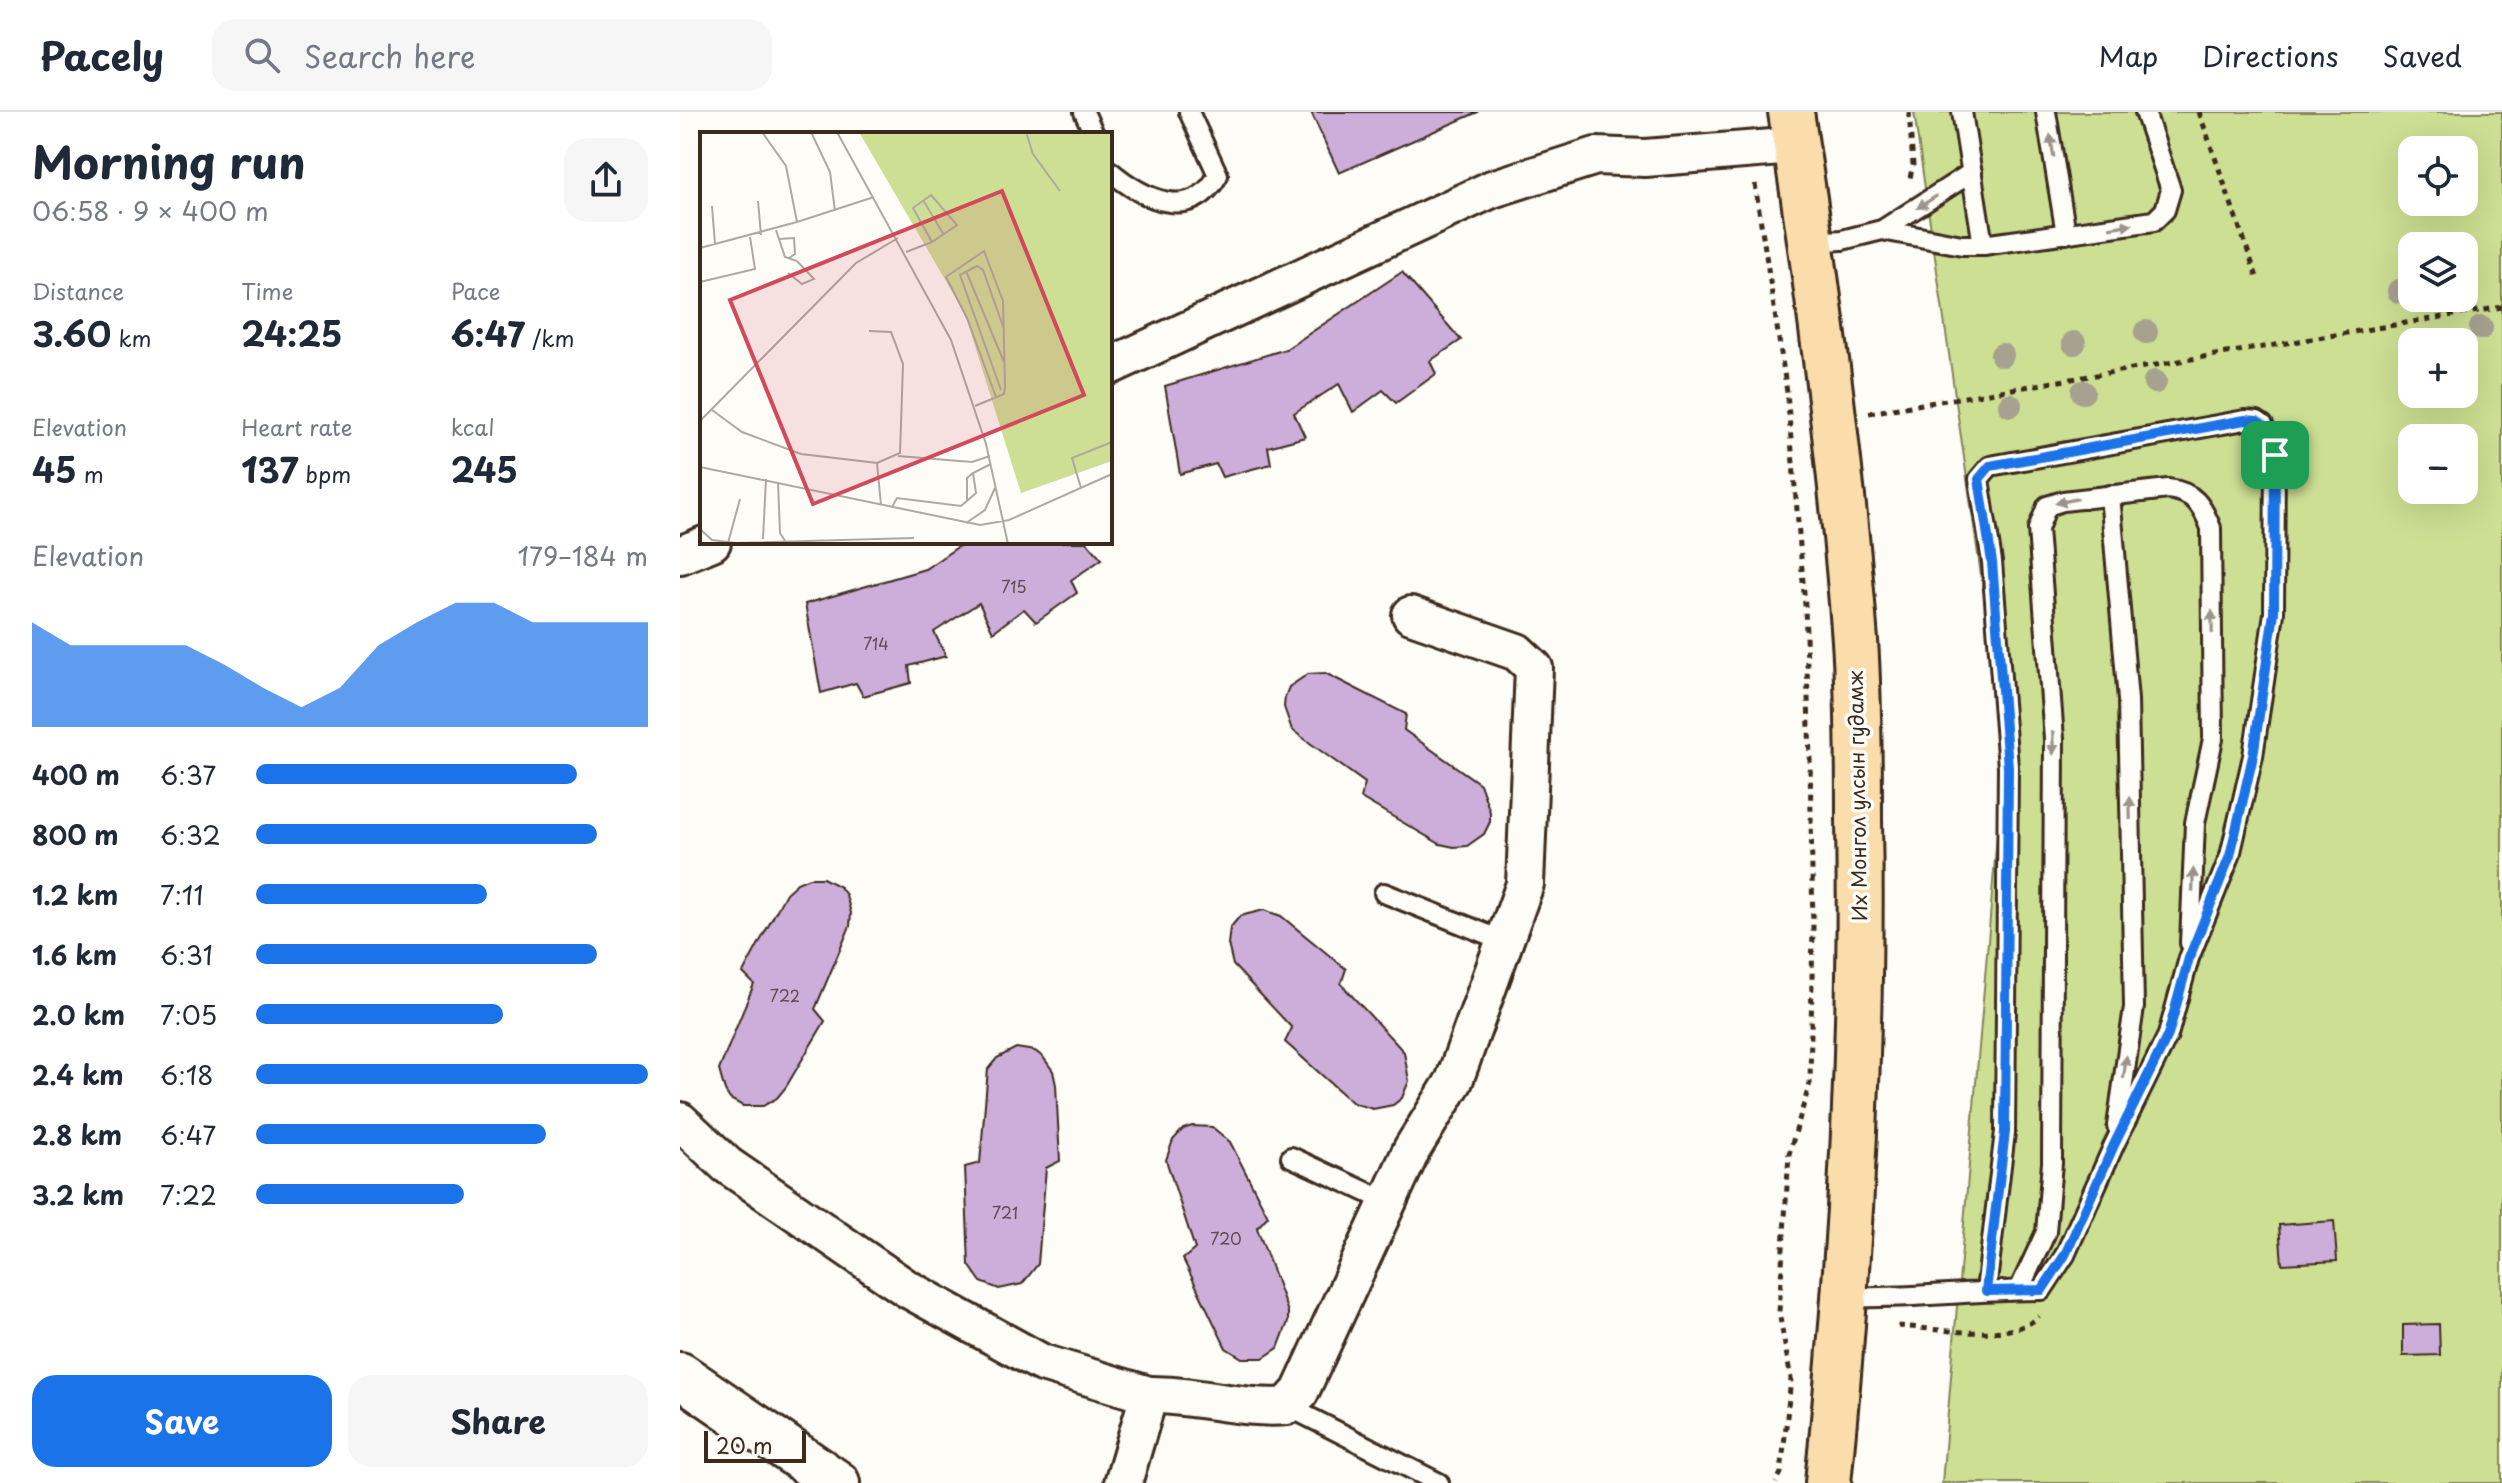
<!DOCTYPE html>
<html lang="en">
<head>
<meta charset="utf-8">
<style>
  body { margin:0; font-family:"Playpen Sans",sans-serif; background:#f6f6f7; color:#1f2937; height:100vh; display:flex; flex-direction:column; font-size:30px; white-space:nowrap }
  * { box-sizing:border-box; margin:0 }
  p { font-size:26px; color:#747a83 }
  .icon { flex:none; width:44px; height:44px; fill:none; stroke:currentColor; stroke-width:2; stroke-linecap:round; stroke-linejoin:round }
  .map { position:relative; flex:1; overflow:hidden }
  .details { display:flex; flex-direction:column; background:#fff; width:680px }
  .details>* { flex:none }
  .tools { position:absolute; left:1718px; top:24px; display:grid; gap:16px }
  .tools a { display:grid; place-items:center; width:80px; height:80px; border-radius:16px; background:#fff; box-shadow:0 8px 32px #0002; font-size:40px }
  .scale { position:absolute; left:24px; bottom:20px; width:102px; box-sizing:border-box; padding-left:8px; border:4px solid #3b2a1e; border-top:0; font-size:22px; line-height:28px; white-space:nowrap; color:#3b2a1e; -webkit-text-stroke:6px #fdfcf7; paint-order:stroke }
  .pin { position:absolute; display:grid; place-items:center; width:68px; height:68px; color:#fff; margin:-34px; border-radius:16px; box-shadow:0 4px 12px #0006 }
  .round { display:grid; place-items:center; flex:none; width:84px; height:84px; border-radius:24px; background:#f6f6f7 }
  .overview { display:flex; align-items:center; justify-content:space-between; height:136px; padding:0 32px }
  h1 { font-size:44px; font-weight:700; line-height:60px }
  .metrics { display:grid; grid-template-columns:repeat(3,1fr); gap:12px; height:136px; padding:8px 32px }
  .metrics div { display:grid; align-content:center }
  .metrics b { font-size:34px; font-weight:700 }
  .metrics small { font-size:22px; font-weight:400 }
  .metrics p { font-size:22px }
  .chart { height:224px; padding:16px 32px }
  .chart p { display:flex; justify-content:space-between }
  .chart svg { width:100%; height:144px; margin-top:8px; fill:#1a73e8; opacity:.7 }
  .action { display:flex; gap:16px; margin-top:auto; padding:16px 32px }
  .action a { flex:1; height:92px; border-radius:24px; background:#1a73e8; color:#fff; font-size:32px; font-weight:700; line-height:92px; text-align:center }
  .action a+a { background:#f6f6f7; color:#1f2937 }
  ul { padding:0 32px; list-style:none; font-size:26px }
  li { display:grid; grid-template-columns:128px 96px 1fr; align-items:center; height:60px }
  li i { height:20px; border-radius:10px; background:#1a73e8 }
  header { display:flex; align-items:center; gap:48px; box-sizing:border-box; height:112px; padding:0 40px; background:#fff; border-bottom:2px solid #e0e1e3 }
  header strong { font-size:38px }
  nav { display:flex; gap:44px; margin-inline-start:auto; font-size:28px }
  .search { width:560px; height:72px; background:#f6f6f7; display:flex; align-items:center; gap:20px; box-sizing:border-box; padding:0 28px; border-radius:24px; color:#747a83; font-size:30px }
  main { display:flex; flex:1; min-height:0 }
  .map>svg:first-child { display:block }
  .green { fill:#cddf93; stroke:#848458; stroke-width:2; fill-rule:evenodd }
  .building { fill:#cdadd9; stroke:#3b2a1e; stroke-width:2 }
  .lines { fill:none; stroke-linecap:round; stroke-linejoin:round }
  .service-casing { stroke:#3b2a1e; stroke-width:24 }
  .minor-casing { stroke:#3b2a1e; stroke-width:42 }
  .tertiary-casing { stroke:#3b2a1e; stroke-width:50 }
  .primary-casing { stroke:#3b2a1e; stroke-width:50 }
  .path { stroke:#3b2a1e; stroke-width:5; stroke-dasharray:6 6; stroke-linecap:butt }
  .service { stroke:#fdfcf7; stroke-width:18 }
  .minor { stroke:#fdfcf7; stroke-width:36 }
  .tertiary { stroke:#fdfcf7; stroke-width:44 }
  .primary { stroke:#faddab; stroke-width:44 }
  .tree { fill:#a7a190 }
  .oneway { fill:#9c938a }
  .route-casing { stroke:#fff; stroke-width:16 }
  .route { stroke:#1a73e8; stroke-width:10 }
  .labels { text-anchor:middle; stroke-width:7; stroke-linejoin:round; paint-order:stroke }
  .number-label { font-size:16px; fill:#604b4d }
  .street-label { font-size:20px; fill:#3b2a1e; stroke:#fdfcf7 }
  .inset-road { fill:none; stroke:#afa8a0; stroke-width:2 }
  .view { fill:#d1495b; fill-opacity:0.15; stroke:#d1495b; stroke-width:4 }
  .inset-edge { fill:none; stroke:#3b2a1e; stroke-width:4 }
</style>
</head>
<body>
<header>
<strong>Pacely</strong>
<div class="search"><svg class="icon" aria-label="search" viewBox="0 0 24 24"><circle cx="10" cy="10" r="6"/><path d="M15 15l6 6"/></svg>Search here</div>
<nav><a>Map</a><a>Directions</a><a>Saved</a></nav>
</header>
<main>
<section class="details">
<div class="overview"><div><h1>Morning run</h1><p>06:58 · 9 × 400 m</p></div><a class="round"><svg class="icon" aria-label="share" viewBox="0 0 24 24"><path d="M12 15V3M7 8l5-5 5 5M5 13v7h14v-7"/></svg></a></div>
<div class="metrics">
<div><p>Distance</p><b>3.60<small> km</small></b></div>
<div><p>Time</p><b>24:25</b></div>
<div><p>Pace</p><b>6:47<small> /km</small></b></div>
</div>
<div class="metrics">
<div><p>Elevation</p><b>45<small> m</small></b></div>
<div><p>Heart rate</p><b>137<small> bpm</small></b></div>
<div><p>kcal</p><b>245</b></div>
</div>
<div class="chart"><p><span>Elevation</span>179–184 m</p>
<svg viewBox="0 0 160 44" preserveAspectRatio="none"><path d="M0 44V12L10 19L20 19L30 19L40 19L50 25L60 32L70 38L80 32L90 19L100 12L110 6L120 6L130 12L140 12L150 12L160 12V44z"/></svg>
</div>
<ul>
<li><b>400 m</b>6:37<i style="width:82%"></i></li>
<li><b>800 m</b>6:32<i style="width:87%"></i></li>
<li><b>1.2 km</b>7:11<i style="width:59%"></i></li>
<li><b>1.6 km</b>6:31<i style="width:87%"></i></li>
<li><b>2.0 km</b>7:05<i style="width:63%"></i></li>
<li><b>2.4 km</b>6:18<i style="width:100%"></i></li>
<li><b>2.8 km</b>6:47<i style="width:74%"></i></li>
<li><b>3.2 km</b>7:22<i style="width:53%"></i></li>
</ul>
<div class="action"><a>Save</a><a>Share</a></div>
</section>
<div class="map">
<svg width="1822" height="1371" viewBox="0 0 1822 1371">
  <rect width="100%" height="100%" fill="#fdfcf7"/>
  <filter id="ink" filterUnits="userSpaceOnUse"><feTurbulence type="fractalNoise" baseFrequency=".0125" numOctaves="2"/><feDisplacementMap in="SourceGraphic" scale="16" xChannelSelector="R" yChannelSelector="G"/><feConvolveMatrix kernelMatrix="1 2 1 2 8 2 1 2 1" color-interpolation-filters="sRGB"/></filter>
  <g filter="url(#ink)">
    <path class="green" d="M1234,0H1822V1371H1262L1325,629ZM1732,38H1784V90H1732ZM1732,134H1784V186H1732ZM1732,230H1784V282H1732ZM1732,326H1784V378H1732Z"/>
    <g class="building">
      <path d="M631,0H798L659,61Z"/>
      <path d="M722,160L781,228L750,249L756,262L716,291L703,278L673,300L659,272L614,301L625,325L588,335L591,352L542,365L536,352L500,362L485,274L606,237Z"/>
      <path d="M285,430H407L422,447L391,468L397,481L356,510L344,497L313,520L299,491L254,520L266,544L229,554L231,571L183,584L176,571L141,581L125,492L245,457Z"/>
      <path d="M645,561L726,602L724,618L800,672L810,700V710L804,722L787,734L774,735L760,732L681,686L685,671L612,618L604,595L605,585L609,575L628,562Z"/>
      <path d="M129,766H143L160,775L166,783L171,801L170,814L135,897L145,909L106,975L97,986L83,994H63L50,987L45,979L39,958L74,872L63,861L106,781L117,771Z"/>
      <path d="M584,798L601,804L666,857L661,872L724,940L729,969L722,986L713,993L693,997L673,991L605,930L612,916L553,853L548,832L550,816L560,804Z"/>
      <path d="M336,936L355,939L363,945L373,959L376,973L380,1049L366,1056L358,1152L342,1172L319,1177L301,1170L289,1153L285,1055L300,1051L308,957L317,946Z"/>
      <path d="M512,1014L532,1015L550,1030L588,1104L577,1116L608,1200V1210L598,1236L583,1246H562L546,1236L503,1147L515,1137L486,1048L493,1028L503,1017Z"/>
      <path d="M1654,1109L1657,1149L1602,1152L1599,1113Z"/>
      <path d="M1759,1212L1760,1243L1723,1244V1213Z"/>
    </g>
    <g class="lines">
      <defs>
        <g id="service">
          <path d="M404,0L414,22"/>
          <path d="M1282,0L1303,133L1474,109L1485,98L1491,78L1465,0"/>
          <path d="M1366,0L1386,122"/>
          <path d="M430,59C462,86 512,112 538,63L509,0"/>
          <path d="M1202,118L1282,133H1303"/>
          <path d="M1129,130L1162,128L1202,118L1292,60"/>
          <path d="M1430,383L1448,588L1454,895L1437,1014"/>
          <path d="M704,781L824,829"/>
          <path d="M611,1045L708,1090"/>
          <path d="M1339,1178L1366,1120L1372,1051L1374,627L1358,417L1367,394L1383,389L1488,377C1514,380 1522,393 1531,416L1533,627L1515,711L1510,831"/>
          <path d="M1165,1185C1231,1187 1296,1178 1362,1178L1385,1143L1434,1033L1488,923L1509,846L1550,744L1573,644L1594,501L1595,343L1583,313L1577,309L1565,308L1310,354L1299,367L1312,450L1328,655L1325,1020L1306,1179"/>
          <path d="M607,1294L759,1371"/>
        </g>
        <g id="minor">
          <path d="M430,254L812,77L916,44L965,46L1116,34"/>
          <path d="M0,443L32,430"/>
          <path d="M0,1009L47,1053L226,1176L362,1251L469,1283L443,1371"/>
          <path d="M469,1283C515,1282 561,1298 607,1294L620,1280L732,1037L774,969L845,772L854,556L837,540L731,503"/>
        </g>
        <path id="tertiary" d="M0,1263L157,1371"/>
        <path id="primary" d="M1111,0C1138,175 1162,352 1175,529C1179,588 1179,648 1179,708C1183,930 1170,1150 1148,1371"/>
      </defs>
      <use href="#service" class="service-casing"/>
      <use href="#minor" class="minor-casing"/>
      <use href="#tertiary" class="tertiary-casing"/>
      <use href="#primary" class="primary-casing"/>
      <g class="path">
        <path d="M1229,0L1233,53L1229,70"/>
        <path d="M1519,0L1578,168"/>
        <path d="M1075,72L1107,280L1125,493L1130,647L1133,816L1130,971L1109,1042L1099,1200L1111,1267L1101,1361L1096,1371"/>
        <path d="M1189,301L1822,195"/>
        <path d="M1218,1214C1254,1216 1332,1232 1359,1204"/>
      </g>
      <use href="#service" class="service"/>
      <use href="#minor" class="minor"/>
      <use href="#tertiary" class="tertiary"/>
      <use href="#primary" class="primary"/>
    </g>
    <g class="tree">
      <circle cx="1719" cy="179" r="12"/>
      <circle cx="1801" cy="216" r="12"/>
      <circle cx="1466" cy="220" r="12"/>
      <circle cx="1394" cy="231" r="12"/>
      <circle cx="1322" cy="243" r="12"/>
      <circle cx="1475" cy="270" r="12"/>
      <circle cx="1403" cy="280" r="12"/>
      <circle cx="1330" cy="293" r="12"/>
    </g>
    <defs><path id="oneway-solid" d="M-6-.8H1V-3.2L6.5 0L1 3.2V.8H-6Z" transform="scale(2)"/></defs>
    <g class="oneway">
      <use href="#oneway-solid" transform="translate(1372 34) rotate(-99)"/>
      <use href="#oneway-solid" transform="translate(1247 90) rotate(148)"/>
      <use href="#oneway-solid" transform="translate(1441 114) rotate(-9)"/>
      <use href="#oneway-solid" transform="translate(1387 389) rotate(168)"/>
      <use href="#oneway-solid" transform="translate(1532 510) rotate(-91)"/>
      <use href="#oneway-solid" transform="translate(1373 631) rotate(89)"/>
      <use href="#oneway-solid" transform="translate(1450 696) rotate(-91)"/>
      <use href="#oneway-solid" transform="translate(1513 768) rotate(-88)"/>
      <use href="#oneway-solid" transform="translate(1445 955) rotate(-82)"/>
    </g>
  </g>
  <g class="lines" filter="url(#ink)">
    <defs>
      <path id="route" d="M1565,308L1577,309L1583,313L1595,343L1594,501L1573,644L1550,744L1509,846L1488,923L1434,1033L1385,1143L1362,1178L1306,1179L1325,1020L1328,655L1312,450L1299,367L1310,354Z"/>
    </defs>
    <use href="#route" class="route-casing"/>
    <use href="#route" class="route"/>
  </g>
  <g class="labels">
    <g class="number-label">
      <text x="334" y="481">715</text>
      <text x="196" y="538">714</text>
      <text x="105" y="890">722</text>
      <text x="325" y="1107">721</text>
      <text x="546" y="1133">720</text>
    </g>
    <g class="street-label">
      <text transform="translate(1178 684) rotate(-91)" y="7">Их Монгол улсын гудамж</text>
    </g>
  </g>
  <g transform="translate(20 20)">
    <rect width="412" height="412" fill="#fdfcf7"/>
    <path d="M159,0H412V329L321,361L265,182Z" fill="#cddf93"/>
    <path class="inset-road" d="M111,0L130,40L135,79M137,0L251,208L286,312L308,412M326,0L333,22L360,59M231,63L257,93L232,110L213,76ZM223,68L244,103M58,69L61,103M12,74L15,112M97,90L174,65M76,98L85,125L97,129L114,147L102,152L88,141M79,107L94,106L95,122L89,126M0,116L97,90L86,34L62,0M206,120L232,110M266,139L304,230M0,150L55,137L50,105M169,199L191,200L203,232L200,321L177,331M301,258L260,143L277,134L283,138L304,197M275,274L304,262L305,255L303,169L284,119L246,145L267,186L296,265M12,278L42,300L101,322L177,331L181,373M0,289L156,131L198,106M198,324L272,330L290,324M0,335L280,393L309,388L412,342M78,350L80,401L87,412M381,356L372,326L412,310M267,369V346L273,341M192,375L197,366L261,374L276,361L273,341L291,332M266,391L285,378L295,356M0,397L12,408L36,411L214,406M63,407L66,347M28,411L40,367"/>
    <path class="view" d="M302,59L384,263L113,372L30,168Z"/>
    <rect width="412" height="412" class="inset-edge"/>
  </g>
</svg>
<div class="tools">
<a><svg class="icon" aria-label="locate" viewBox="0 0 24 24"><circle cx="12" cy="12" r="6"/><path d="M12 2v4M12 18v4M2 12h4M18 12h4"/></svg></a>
<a><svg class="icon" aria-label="layers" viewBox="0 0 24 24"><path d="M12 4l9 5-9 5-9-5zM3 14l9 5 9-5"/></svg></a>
<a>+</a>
<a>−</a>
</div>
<div class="scale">20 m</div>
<div class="pin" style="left:1595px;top:343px;background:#1e9e55"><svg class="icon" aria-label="arrive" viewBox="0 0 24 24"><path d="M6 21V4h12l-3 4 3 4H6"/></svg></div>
</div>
</main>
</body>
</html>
